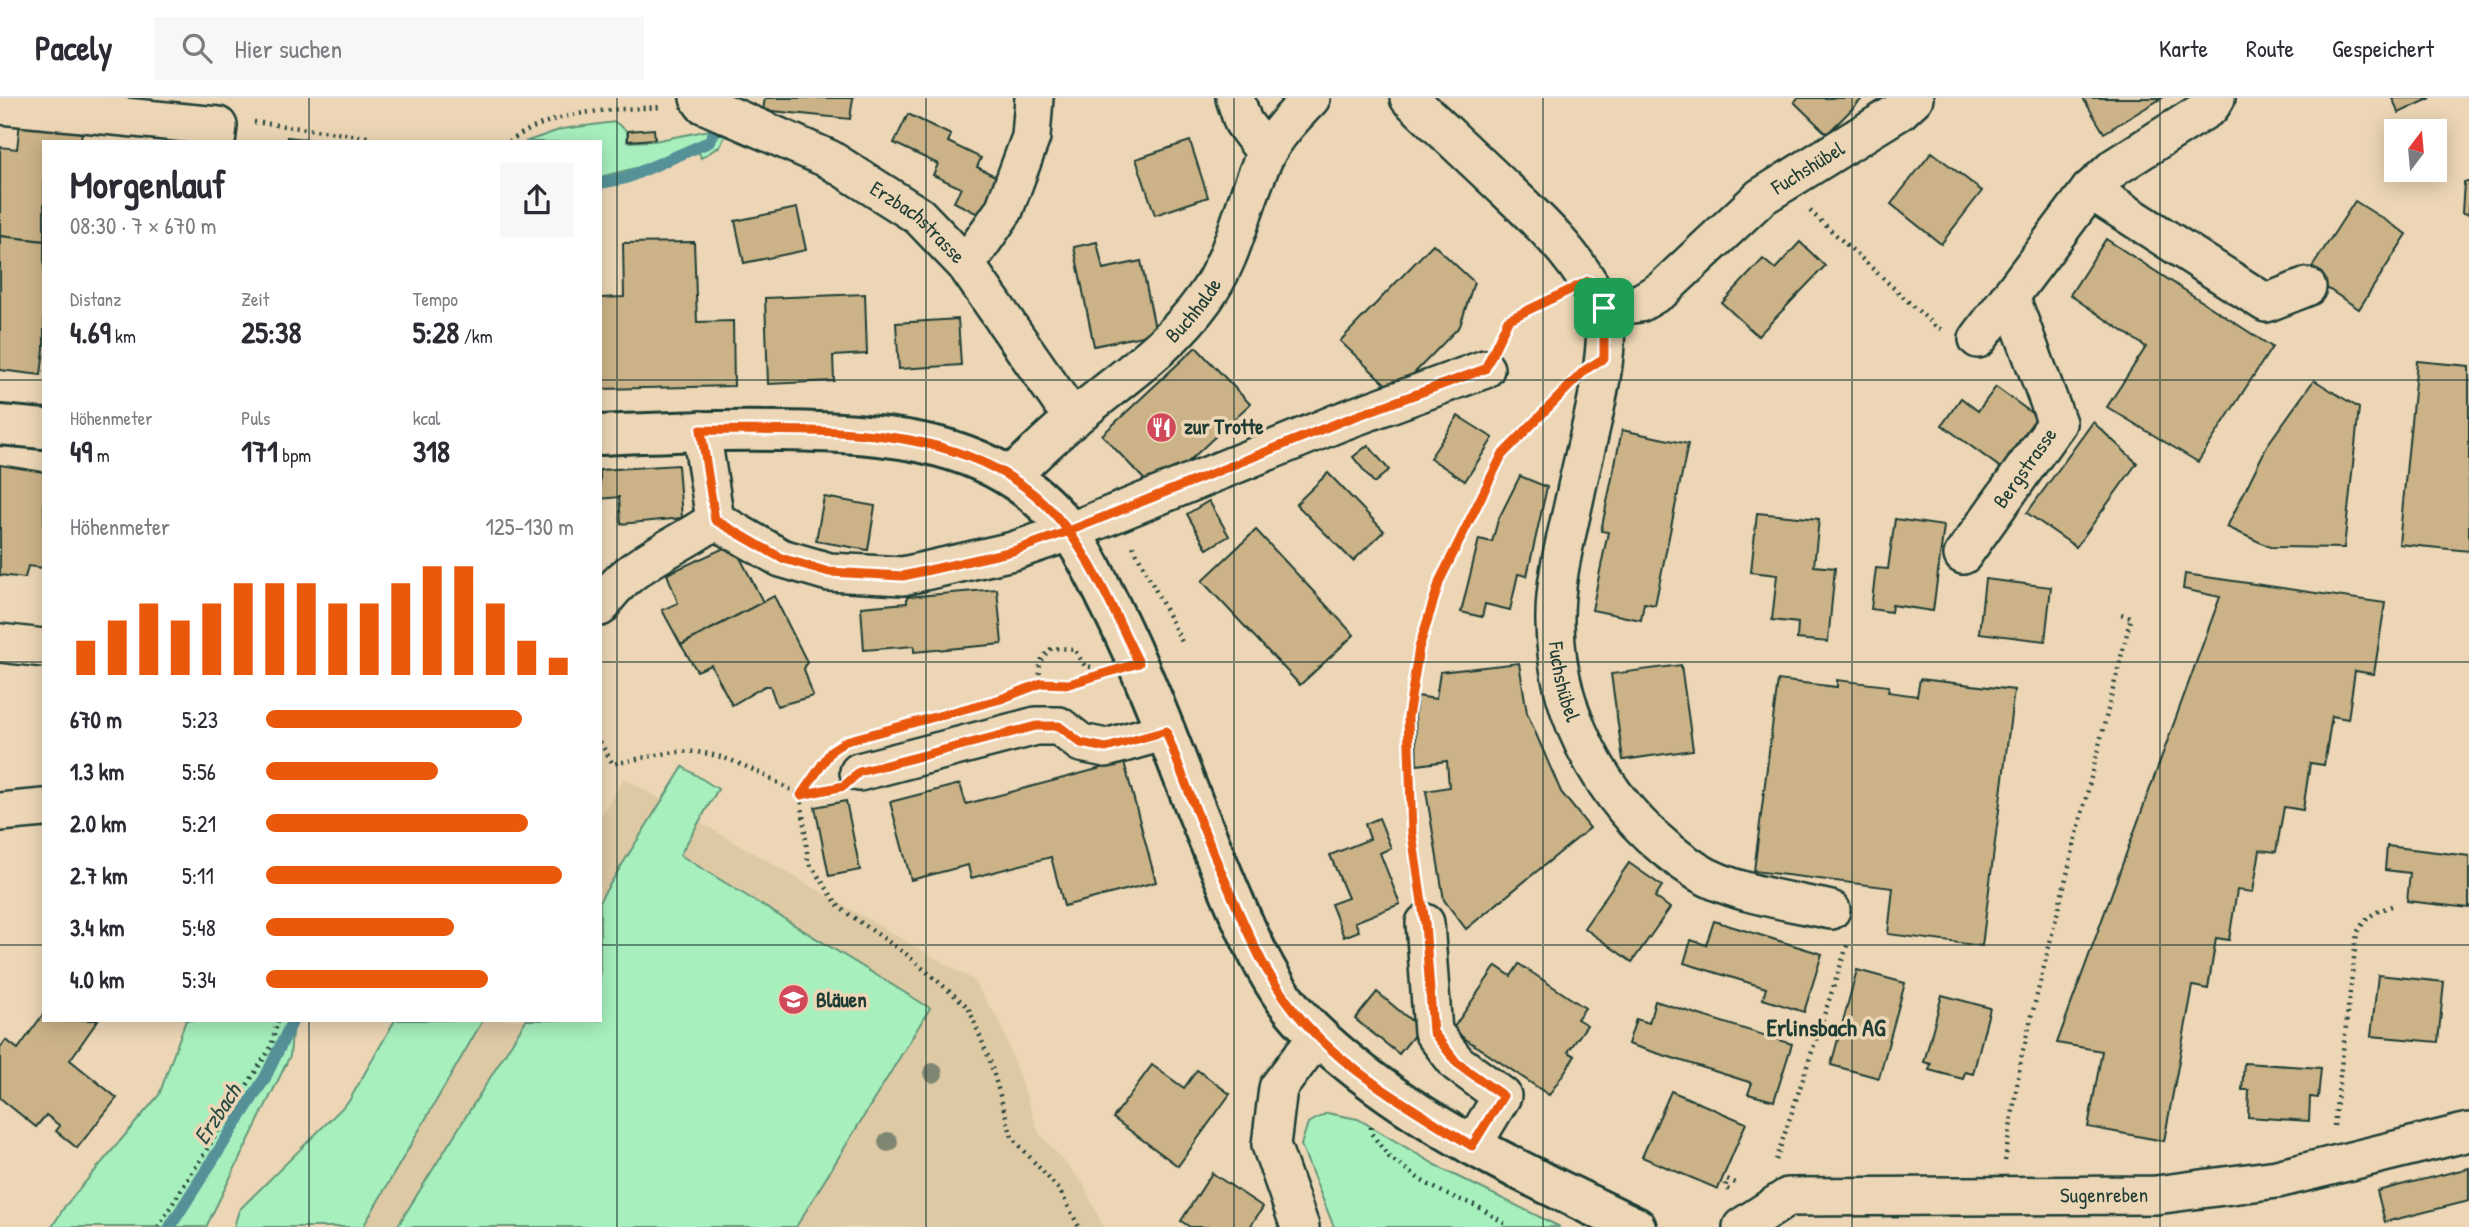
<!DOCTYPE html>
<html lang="de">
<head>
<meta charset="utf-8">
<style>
  body { margin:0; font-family:"Patrick Hand",sans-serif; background:#f7f7f7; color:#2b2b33; height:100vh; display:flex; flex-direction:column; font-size:26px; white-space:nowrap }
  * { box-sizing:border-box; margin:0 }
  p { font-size:23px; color:#7c7c81 }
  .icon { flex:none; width:38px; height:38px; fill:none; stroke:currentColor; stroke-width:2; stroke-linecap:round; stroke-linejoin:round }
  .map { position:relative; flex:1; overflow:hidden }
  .details { position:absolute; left:42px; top:42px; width:560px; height:882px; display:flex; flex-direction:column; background:#fff; border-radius:0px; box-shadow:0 4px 18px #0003 }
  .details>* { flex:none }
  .needle { width:46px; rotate:16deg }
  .controls { position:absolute; left:2384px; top:21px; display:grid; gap:14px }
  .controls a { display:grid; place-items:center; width:63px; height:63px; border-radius:0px; background:#fff; box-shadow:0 4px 18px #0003; font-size:35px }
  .pin { position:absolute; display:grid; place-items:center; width:60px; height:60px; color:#fff; margin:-30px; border-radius:14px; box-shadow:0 4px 10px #0006 }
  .round { display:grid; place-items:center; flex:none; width:74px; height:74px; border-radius:0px; background:#f7f7f7 }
  .head { display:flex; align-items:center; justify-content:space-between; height:119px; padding:0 28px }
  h1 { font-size:38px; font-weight:700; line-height:52px }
  .metrics { display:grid; grid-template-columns:repeat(3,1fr); gap:10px; height:119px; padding:7px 28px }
  .metrics div { display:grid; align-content:center }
  .metrics b { font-size:30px; font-weight:700 }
  .metrics small { font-size:19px; font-weight:400 }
  .metrics p { font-size:19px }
  .chart { height:196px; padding:14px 28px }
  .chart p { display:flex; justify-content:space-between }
  .chart svg { width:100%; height:126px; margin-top:7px; stroke:#ea580c; stroke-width:6 }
  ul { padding:0 28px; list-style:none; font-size:23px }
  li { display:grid; grid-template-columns:112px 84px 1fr; align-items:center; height:52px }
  li i { height:18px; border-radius:9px; background:#ea580c }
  header { display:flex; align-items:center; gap:42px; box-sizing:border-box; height:98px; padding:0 35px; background:#fff; border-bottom:2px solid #e1e1e2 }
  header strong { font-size:33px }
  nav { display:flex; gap:38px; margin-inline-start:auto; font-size:24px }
  .search { width:490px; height:63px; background:#f7f7f7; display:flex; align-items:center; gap:18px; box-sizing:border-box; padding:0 24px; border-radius:0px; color:#7c7c81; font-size:26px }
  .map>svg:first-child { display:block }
  .built { fill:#dec9a5 }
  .green { fill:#a7f0be; stroke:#639679; stroke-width:2 }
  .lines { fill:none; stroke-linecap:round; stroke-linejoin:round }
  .stream { stroke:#579198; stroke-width:12 }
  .building { fill:#cbb387; stroke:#1f3d34; stroke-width:2 }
  .minor-casing { stroke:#1f3d34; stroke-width:42 }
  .major-casing { stroke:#1f3d34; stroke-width:44 }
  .path { stroke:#1f3d34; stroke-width:4.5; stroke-dasharray:2 5; stroke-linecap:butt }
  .minor { stroke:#ecd6b5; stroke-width:37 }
  .major { stroke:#ecd6b5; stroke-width:38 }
  .tree { fill:#7f8772 }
  .route-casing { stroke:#fff; stroke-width:14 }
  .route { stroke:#ea580c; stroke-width:9 }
  .grid { fill:none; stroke:#1f3d34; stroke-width:2; stroke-opacity:0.55 }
  .labels { text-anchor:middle; stroke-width:7; stroke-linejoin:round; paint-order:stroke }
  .street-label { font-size:21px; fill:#1f3d34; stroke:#ecd6b5 }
  .poi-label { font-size:21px; font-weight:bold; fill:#1f3d34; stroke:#ecd6b5; text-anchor:start }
  .water-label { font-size:23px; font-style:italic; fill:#284b45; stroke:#ecd6b5 }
  .quarter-label { font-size:24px; font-weight:bold; fill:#1f3d34; stroke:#ecd6b5 }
</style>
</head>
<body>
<header>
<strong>Pacely</strong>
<div class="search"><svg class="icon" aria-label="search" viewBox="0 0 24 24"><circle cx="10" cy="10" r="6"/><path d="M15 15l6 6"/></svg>Hier suchen</div>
<nav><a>Karte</a><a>Route</a><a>Gespeichert</a></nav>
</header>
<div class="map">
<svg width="2469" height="1129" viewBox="0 0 2469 1129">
  <rect width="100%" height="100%" fill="#ecd6b5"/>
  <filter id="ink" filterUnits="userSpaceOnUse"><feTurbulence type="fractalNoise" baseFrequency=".0143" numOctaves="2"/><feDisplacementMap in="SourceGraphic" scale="14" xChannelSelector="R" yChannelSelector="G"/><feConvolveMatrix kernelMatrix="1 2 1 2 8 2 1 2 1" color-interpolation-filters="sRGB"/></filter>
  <g filter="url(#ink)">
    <path class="built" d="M624,680L973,882L1000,924L1039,1035L1083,1085L1103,1129H363L483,922H600V720Z"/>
    <g class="green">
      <path d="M615,24L627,33V44L654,43L710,32L725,38L720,48L701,60L699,54L600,79V44H525L562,31Z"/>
      <path d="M683,669L718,691L680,757L930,910L796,1129H397L526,922H600V802Z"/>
      <path d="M186,922H293L290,958L206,1129H52L65,1108L159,997Z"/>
      <path d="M395,922H483L363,1129H234L239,1112L349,1003Z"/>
      <path d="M1327,1015L1358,1021L1446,1073L1560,1129H1334L1301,1047L1308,1025Z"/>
    </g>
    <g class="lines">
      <g class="stream">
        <path d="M600,85L626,80L709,44L723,19"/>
        <path d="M170,1129L265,980L293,922"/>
      </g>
    </g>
    <g class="building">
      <path d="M765,0H853L850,21L763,12Z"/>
      <path d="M1798,0H1863L1827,36L1794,4Z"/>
      <path d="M2083,0H2162L2104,35Z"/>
      <path d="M2392,0H2431L2399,15Z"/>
      <path d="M908,16L951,37L948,44L981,60L977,69L1005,83L986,120L954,104L961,90L933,77L938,66L894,45Z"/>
      <path d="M20,24L82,31L81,44H44V143L0,138V49L17,51Z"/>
      <path d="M654,31L655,41L628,43V33Z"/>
      <path d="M287,39L332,44H287Z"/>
      <path d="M1190,43L1208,99L1155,117L1136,61Z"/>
      <path d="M1932,54L1982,93L1941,146L1891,106Z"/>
      <path d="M2464,84H2469V116L2462,115Z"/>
      <path d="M2355,103L2407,136L2359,211L2307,177Z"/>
      <path d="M797,110L806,152L744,165L735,123Z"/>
      <path d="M0,138L44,143V251L41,277L0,272Z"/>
      <path d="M2106,141L2272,249L2198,364L2107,309L2146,249L2070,197Z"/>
      <path d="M694,144L697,224L733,223L734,288L600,291V200L624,199L623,145Z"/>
      <path d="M1097,144L1103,171L1141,163L1156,235L1094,248L1074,149Z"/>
      <path d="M1800,144L1825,168L1758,238L1722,205L1763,161L1775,171Z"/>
      <path d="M1433,146L1474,184L1460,228L1395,295L1340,243Z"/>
      <path d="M865,196L867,256L833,258L834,283L768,286L765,200Z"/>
      <path d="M958,221L961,267L899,271L896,225Z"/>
      <path d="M1196,249L1250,306L1156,394L1102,337Z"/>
      <path d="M2417,263L2469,268V453L2399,446Z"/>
      <path d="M2314,282L2359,310L2344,450L2270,449L2227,429L2268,346Z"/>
      <path d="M1996,289L2037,319L2008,358L2014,361L2005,373L1942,327L1961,300L1978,313Z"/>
      <path d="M1458,318L1493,340L1465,383L1430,360Z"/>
      <path d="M2093,324L2137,365L2076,449L2027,415Z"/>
      <path d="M1622,332L1688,346L1655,507L1644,505L1641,522L1592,512L1608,434L1601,433Z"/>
      <path d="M1368,347L1389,372L1374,385L1353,359Z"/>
      <path d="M0,367L44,374V470L28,468L25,480L0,477Z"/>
      <path d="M678,367L682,420L621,426L619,399L600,401V372Z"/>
      <path d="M1328,375L1384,433L1353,463L1296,406Z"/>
      <path d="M1520,378L1547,389L1527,478L1518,476L1510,512L1485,506L1482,519L1461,514L1479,441L1492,444L1498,422Z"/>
      <path d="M824,399L875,408L868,452L816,443Z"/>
      <path d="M1209,403L1229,438L1207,451L1187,416Z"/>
      <path d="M1757,415L1819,421L1814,468L1835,470L1828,544L1797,541L1798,525L1772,522L1777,477L1751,474Z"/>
      <path d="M1895,421L1944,428L1933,513L1892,507L1891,514L1871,511L1876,470L1888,471Z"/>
      <path d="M1256,432L1354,537L1300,587L1202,483Z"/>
      <path d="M733,446L763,504L681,547L662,512L678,505L667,476Z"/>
      <path d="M2185,476L2385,505L2374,576L2355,573L2348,621L2332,618L2324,667L2310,665L2303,712L2284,709L2276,754L2260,752L2253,794L2237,792L2229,842L2216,840L2208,891L2193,888L2164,1043L2088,1029L2102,953L2057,945L2220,499L2183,491Z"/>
      <path d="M1985,481L2051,489L2045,543L1979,535Z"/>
      <path d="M997,491L1002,546L914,554V548L864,552L861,509L907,505V499Z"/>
      <path d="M774,498L807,564L804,571L813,598L777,608L770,588H765L732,607L711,567L697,573L681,547Z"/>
      <path d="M1519,565L1527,615L1561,694L1590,730L1466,831L1444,802L1426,693L1449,689L1447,663L1417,667L1415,618L1417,598L1436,601L1440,574Z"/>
      <path d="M1681,567L1693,652L1623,662L1611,576Z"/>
      <path d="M1920,581L2014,592L1982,848L1888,836L1893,790L1754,773L1778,582L1837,589V582L1889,588L1888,594L1917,598Z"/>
      <path d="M1124,664L1156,784L1064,808L1051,759L971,780L968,767L911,782L890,704L960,686L966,706Z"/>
      <path d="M846,703L860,772L829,778L815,709Z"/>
      <path d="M1379,720L1391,750L1380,755L1400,806L1355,824L1359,833L1344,839L1331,806L1348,800L1330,757L1370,741L1365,726Z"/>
      <path d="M2387,748L2469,758V810L2407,803L2410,775L2385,772Z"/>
      <path d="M1629,765L1662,788L1655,799L1670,810L1632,864L1584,830Z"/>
      <path d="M1714,823L1822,856L1804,914L1763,901L1766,890L1684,865L1691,842L1706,847Z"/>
      <path d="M1519,866L1585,910L1577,921L1587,927L1568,954L1575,958L1549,997L1452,932L1496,868L1511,878Z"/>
      <path d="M1857,872L1905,885L1879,980L1831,967Z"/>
      <path d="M2378,877L2444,884L2438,944L2371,938Z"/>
      <path d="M1377,894L1420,930L1399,956L1355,921Z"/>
      <path d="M1942,897L1990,910L1973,976L1965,974L1963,981L1929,972L1931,966L1924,964Z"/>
      <path d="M1655,903L1792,946L1774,1003L1748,996L1752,985L1628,946L1636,921L1649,925Z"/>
      <path d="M44,915V922H98L70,962L117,1000L77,1050L56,1033L60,1028L46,1017L36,1029L0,1000V950L6,942L18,951Z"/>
      <path d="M2244,965L2321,970L2318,1000L2310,999L2309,1023L2248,1019L2249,992H2242Z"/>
      <path d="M1152,967L1184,990L1197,972L1230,996L1178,1068L1113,1020Z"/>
      <path d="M1671,993L1746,1025L1718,1091L1642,1059Z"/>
      <path d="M2469,1070V1103L2385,1124L2377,1093Z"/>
      <path d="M1212,1075L1263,1109L1250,1129H1190L1181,1123Z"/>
    </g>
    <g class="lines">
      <defs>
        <g id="minor">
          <path id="s1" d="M699,0L703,6L829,61L919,118L966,167L1073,321"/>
          <path d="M1235,0L1243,24L1266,55"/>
          <path id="s2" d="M1409,0C1440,29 1470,58 1501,87C1536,120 1570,151 1594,194C1597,200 1602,206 1604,213C1612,258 1587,342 1577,389C1568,434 1554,479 1555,525C1556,624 1611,718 1695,772C1730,795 1789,803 1831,812"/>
          <path d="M0,7L218,28L216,44"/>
          <path d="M2090,92L2266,205L2307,189"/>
          <path d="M966,167L1004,112L1031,39L1034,0"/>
          <path id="s3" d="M1603,210L1640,205L1662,192L1761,99L1900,13L1914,0"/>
          <path d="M1978,241L2090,92L2115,69L2210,9L2216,0"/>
          <path d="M701,332L715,422L781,460L829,474L903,478L1013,453L1069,434L1340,324L1485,271"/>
          <path id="s4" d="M1011,378C1032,358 1052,338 1074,320C1119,282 1170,249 1204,201C1235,159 1242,105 1265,58C1276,36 1294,18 1311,0"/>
          <path id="s5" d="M1963,457L2057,325L2010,198"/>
          <path d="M600,509C623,468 678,449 715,422"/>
          <path d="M0,545L44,550"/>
          <path d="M859,674L1036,628H1059L1081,645L1106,650L1166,633"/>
          <path d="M0,714L44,710"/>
          <path d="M1425,825L1433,934L1457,965L1502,998L1472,1048"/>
          <path d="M1300,1129L1271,1047L1278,990L1317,938"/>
          <path id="s6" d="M1742,1129L1788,1099L2156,1097L2277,1081L2469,1034"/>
        </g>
        <g id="major">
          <path d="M0,327L44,331"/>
          <path d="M600,337C661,334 720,332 781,333C888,335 999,340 1069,433C1086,456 1098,483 1111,509C1139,565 1162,623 1184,681C1201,724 1218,766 1236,808C1251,842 1265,874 1287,904C1304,927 1326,946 1348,964C1434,1035 1536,1081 1636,1129"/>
        </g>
      </defs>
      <use href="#minor" class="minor-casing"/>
      <use href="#major" class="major-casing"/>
      <g class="path">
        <path d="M254,24L367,39L377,44"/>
        <path d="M509,44C554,11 609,12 662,9"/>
        <path d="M1810,113L1937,230L1944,232"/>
        <path d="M1500,239L1509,222L1553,200"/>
        <path d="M1133,448L1182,544"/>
        <path d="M1091,569L1085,568L1074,551L1052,550C1039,561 1037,569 1042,585L1069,586L1102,577"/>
        <path d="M600,644L613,666C634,662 656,656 678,654C722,650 764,678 801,697L820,668"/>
        <path d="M828,691L801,697L808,763L840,810L906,856L968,909L990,963L1012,1039L1060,1093L1079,1129"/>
        <path d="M1420,788L1412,736L1408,619L1419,550L1440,482L1501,357L1558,300"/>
        <path d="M2334,1028L2357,835C2366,818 2376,813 2395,807"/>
        <path d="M1371,1029V1035L1389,1059L1422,1083L1448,1097L1477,1108L1507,1127"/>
        <path d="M1776,1062L1848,845"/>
        <path d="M2005,1063L2021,961L2131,519L2121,516"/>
        <path d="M1729,1092L1725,1090L1727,1081L1738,1086"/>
        <path d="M158,1129L271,949L278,922"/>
      </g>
      <use href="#minor" class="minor"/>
      <use href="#major" class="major"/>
    </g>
    <g class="tree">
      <circle cx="933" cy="975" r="10"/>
      <circle cx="888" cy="1044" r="10"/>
    </g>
  </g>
  <g class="lines" filter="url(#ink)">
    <defs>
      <path id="route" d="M1604,210L1588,183L1508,222L1485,271L1340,324L1069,433L1013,453L903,478L829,474L781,460L715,422L701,332C827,334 986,319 1069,434C1098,474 1117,521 1139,565L1069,586L1042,585L1001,601L846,643L832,652L801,697L844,688L859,674L1036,628H1059L1081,645L1106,650L1166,633C1186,688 1207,742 1231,796C1255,852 1272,892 1316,937C1360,982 1419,1014 1472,1048L1503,998L1457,965L1433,934L1425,825L1412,736L1408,619L1419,550L1440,482L1502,357L1585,272L1604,260V210"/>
    </defs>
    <use href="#route" class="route-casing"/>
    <use href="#route" class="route"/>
  </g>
  <path class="grid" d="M309,0V44M617,0V1129M926,0V1129M1234,0V1129M1543,0V1129M1852,0V1129M2160,0V1129M0,282H44M600,282H2469M0,564H44M600,564H2469M0,847H44M600,847H2469M309,922V1129"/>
  <defs>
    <symbol id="restaurant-disc" viewBox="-11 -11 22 22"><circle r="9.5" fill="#d1495b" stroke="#ecd6b5"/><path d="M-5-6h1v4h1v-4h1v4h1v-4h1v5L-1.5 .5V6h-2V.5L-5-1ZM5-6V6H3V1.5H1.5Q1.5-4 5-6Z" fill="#fff"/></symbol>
    <symbol id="school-disc" viewBox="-11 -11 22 22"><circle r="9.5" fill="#d1495b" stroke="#ecd6b5"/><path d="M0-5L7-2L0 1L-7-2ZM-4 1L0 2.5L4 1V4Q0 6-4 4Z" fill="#fff"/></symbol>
  </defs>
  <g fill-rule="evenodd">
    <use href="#restaurant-disc" x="1144" y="312" width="35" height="35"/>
    <use href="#school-disc" x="776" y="884" width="35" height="35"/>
  </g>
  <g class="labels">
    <g class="street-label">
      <text dy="7" stroke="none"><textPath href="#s3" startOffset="254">Fuchshübel</textPath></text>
      <text dy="7" stroke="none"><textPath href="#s1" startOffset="254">Erzbachstrasse</textPath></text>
      <text dy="7" stroke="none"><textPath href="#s4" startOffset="247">Buchhalde</textPath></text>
      <text dy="7" stroke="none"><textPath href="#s5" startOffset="107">Bergstrasse</textPath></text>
      <text dy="7" stroke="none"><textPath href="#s2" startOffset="667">Fuchshübel</textPath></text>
      <text dy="7" stroke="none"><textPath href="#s6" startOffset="371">Sugenreben</textPath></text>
    </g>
    <g class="poi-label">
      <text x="1184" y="336">zur Trotte</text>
      <text x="816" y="909">Bläuen</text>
    </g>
    <g class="water-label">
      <text transform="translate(217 1016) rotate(-57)" y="8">Erzbach</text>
    </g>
    <g class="quarter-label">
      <text x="1826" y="938">Erlinsbach AG</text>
    </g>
  </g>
</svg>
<div class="controls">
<a><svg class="needle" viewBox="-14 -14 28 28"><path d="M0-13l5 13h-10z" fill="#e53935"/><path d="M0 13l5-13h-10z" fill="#7c7c81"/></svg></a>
</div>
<div class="pin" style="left:1604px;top:210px;background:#1e9e55"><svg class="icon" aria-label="arrive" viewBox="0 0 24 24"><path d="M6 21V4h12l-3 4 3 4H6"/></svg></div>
<section class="details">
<div class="head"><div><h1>Morgenlauf</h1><p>08:30 · 7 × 670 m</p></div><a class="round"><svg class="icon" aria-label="share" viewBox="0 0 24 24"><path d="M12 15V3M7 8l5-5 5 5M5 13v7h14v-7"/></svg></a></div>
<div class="metrics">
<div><p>Distanz</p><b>4.69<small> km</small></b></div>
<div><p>Zeit</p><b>25:38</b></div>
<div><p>Tempo</p><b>5:28<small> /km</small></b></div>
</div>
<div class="metrics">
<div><p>Höhenmeter</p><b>49<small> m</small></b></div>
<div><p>Puls</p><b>171<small> bpm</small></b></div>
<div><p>kcal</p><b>318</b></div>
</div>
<div class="chart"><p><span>Höhenmeter</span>125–130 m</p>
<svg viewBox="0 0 160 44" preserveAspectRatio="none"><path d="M5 44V32M15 44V25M25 44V19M35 44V25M45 44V19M55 44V12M65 44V12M75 44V12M85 44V19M95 44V19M105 44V12M115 44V6M125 44V6M135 44V19M145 44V32M155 44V38"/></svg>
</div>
<ul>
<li><b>670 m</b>5:23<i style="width:83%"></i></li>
<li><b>1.3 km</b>5:56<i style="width:56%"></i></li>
<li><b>2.0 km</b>5:21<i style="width:85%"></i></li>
<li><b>2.7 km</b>5:11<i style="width:96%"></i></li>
<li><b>3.4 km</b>5:48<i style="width:61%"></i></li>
<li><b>4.0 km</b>5:34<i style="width:72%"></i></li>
</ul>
</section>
</div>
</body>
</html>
